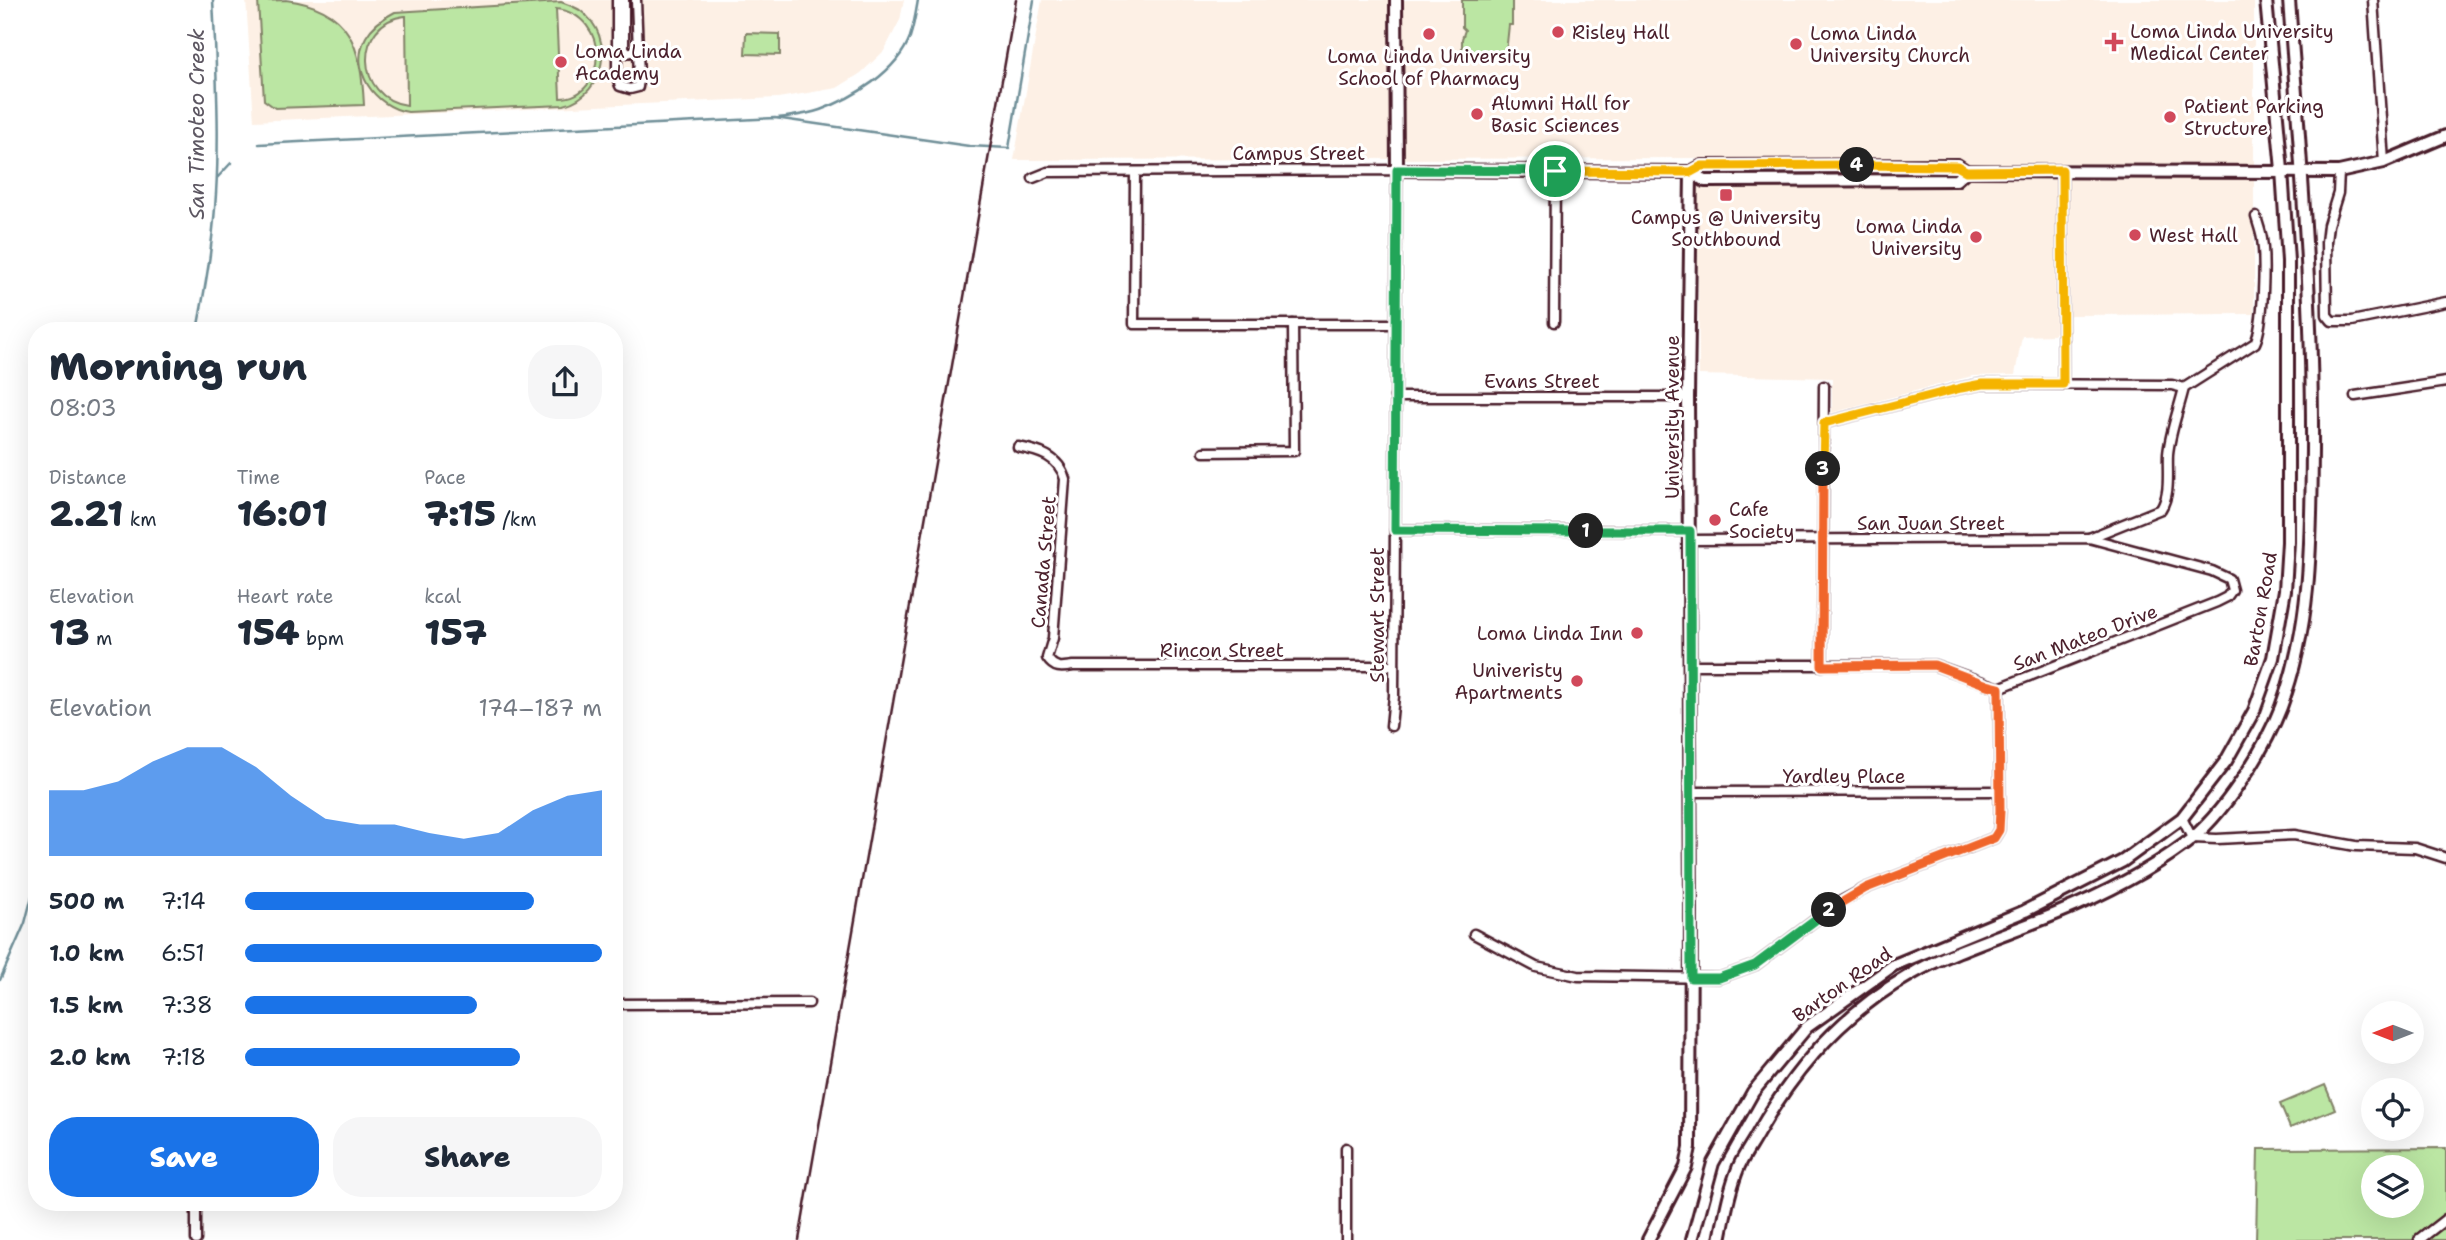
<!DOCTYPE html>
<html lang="en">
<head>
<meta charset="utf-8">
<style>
  body { margin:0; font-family:"Shantell Sans",sans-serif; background:#f6f6f7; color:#1f2937; height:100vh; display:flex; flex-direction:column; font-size:26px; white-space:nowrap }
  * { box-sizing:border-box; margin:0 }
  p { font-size:23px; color:#747a83 }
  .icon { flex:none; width:38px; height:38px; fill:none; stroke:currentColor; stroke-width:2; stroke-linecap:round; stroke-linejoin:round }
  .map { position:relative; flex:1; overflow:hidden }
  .drawer { position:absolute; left:28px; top:322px; width:595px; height:889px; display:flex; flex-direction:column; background:#fff; border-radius:28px; box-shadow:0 7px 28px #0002 }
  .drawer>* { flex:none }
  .needle { width:46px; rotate:270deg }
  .buttons { position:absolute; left:2361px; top:1001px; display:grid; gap:14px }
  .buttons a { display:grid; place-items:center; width:63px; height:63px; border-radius:50%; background:#fff; box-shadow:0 7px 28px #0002; font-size:35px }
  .pin { position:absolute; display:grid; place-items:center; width:60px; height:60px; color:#fff; margin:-30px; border:4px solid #fff; border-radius:50%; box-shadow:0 2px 7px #0007 }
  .km { position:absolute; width:35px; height:35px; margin:-18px; border-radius:50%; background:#222; color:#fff; font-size:19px; line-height:35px; text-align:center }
  .round { display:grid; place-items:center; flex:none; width:74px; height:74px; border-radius:28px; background:#f6f6f7 }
  .headline { display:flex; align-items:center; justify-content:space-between; height:119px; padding:0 21px }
  h1 { font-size:38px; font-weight:800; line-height:52px }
  .stats { display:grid; grid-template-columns:repeat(3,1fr); gap:10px; height:119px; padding:7px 21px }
  .stats div { display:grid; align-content:center }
  .stats b { font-size:35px; font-weight:800 }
  .stats small { font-size:19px; font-weight:400 }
  .stats p { font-size:19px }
  .chart { height:196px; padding:14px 21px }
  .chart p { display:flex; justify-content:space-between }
  .chart svg { width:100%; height:126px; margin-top:7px; fill:#1a73e8; opacity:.7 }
  .action { display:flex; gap:14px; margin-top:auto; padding:14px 21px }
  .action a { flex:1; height:80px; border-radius:28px; background:#1a73e8; color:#fff; font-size:28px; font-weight:800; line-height:80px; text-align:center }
  .action a+a { background:#f6f6f7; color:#1f2937 }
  ul { padding:0 21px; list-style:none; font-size:23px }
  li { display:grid; grid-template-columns:112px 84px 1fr; align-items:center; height:52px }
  li i { height:18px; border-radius:9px; background:#1a73e8 }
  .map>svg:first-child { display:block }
  .built { fill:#fdf0e5 }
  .green { fill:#bbe6a3; stroke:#828267; stroke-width:2; fill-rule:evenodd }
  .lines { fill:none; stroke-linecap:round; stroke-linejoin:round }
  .stream { stroke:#6f8f98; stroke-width:2.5 }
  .street-casing { stroke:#4a1f2b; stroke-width:13 }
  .secondary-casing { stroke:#4a1f2b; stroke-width:16 }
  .street { stroke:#fff; stroke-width:8 }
  .secondary { stroke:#fff; stroke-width:10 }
  .rail { stroke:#4a1f2b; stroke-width:2.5 }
  .split-1-casing { stroke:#fff; stroke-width:14 }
  .split-2-casing { stroke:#fff; stroke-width:14 }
  .split-3-casing { stroke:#fff; stroke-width:14 }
  .split-4-casing { stroke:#fff; stroke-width:14 }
  .split-5-casing { stroke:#fff; stroke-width:14 }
  .split-1 { stroke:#22a559; stroke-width:9 }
  .split-2 { stroke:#22a559; stroke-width:9 }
  .split-3 { stroke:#f0652b; stroke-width:9 }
  .split-4 { stroke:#f5b400; stroke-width:9 }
  .split-5 { stroke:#f5b400; stroke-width:9 }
  .poi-dot { fill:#d1495b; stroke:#fff; stroke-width:2.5 }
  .labels { text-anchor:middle; stroke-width:6; stroke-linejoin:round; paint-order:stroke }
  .poi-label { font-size:19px; fill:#4a1f2b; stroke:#fff; text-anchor:start }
  .street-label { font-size:19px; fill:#4a1f2b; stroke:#fff }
  .water-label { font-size:21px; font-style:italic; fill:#5d5762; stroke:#fff }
</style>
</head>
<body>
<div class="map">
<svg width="2446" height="1240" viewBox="0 0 2446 1240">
  <rect width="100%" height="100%" fill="#fff"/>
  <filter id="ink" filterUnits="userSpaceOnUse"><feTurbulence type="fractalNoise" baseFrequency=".0143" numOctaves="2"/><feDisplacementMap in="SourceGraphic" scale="14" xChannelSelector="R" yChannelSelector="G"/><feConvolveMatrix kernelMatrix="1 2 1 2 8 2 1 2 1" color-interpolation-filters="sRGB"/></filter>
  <g filter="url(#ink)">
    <g class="built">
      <path d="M246,0H904L900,20L884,51L861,73L837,88L778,98L254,121Z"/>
      <path d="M1042,0H2254V314L2070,315L2053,335L2022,336L2015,375L1972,376L1832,413V378L1699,375L1697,158L1014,160Z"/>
    </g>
    <g class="green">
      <path d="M286,0C351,8 361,47 364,105L275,108L264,100L258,1Z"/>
      <path d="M1462,0H1512V25H1509L1506,53L1497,60H1466L1462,56V39L1465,30L1462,27Z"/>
      <path d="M561,2C568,5 576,7 581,11C616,37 606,94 564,105L408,112C375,107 348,70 366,37C372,26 383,18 395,12ZM556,9C611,15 608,98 560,98ZM405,16H406L407,105C355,99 353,22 405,16Z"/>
      <path d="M746,33L780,34V55L745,54Z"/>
      <path d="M2325,1085L2335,1109L2290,1128L2280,1104Z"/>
      <path d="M2446,1148V1240H2256L2258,1149ZM2373,1167H2412V1206H2373Z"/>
    </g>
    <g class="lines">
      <g class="stream">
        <path d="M778,118C791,116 807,115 820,110C853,98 897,72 910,37C914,25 916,12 918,0"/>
        <path d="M259,144L775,118L969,146L1009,148L1034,0"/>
        <path d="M217,178L231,163"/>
        <path d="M197,331C202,303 208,274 211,246C222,165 217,82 213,0"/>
        <path d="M0,980L25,923L37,877"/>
      </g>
      <defs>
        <g id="street">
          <path d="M617,0V77L620,86L630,89L638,87L639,77L636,0"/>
          <path d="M624,0V48L628,53L637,50"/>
          <path d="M2373,0L2384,162"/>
          <path d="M2062,170L2063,384"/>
          <path d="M1135,172L1134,324H1395"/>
          <path d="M2339,172L2338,193L2328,225L2326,242L2327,315L2332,321H2352L2446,302"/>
          <path d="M1033,178L1048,172L1397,170L1394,696L1391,726"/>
          <path d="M1554,322L1555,171"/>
          <path d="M2355,396L2446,382"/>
          <path d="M1395,397H1688"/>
          <path d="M1824,423L1961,388L1982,384L2172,385L2184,388"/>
          <path d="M1018,447C1039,451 1059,456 1065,479L1053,638L1047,658C1054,669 1061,668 1073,666H1394"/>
          <path d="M1204,452L1294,451L1293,324"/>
          <path d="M1395,530L1690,531"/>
          <path d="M2089,538L2161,509C2171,493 2167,472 2168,454C2170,432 2179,409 2184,388L2255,343C2264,325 2265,260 2262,239C2261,232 2258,224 2256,217"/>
          <path d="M1689,665H1934L1999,688L2217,602L2227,597L2232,590L2229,579L2212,571L2089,538L1690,540"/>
          <path d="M1822,666L1824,386"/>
          <path d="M1689,792L1999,791"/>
          <path d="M2182,818L2192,838L2217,839L2294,835L2356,846L2415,848L2446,858"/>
          <path d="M1474,934L1536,967L1578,976L1719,978L1755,965L1838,903L1866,888L1994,838L1999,830L2000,811L1999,688"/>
          <path d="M614,1004L809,1003"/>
          <path d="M196,1202V1240"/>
          <path d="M1346,1240V1148"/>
          <path d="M2419,1240L2446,1219"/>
        </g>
        <g id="secondary">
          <path d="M1396,0L1397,170L1691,172L1705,181L1956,180L1966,171"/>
          <path d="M1691,172L1702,166L1957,165L1966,171L2339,172L2384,162L2446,136"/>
          <path d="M1648,1240L1686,1167L1690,1147L1691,907L1688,397L1691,172"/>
          <path d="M1692,1240L1713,1163L1753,1092L1807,1027L1894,965L2025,911L2123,861L2182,818L2226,761L2254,711L2273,658L2285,590L2288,542V261L2282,170L2266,0"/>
          <path d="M1720,1240C1725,1215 1729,1190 1739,1166C1744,1155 1752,1144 1758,1133C1795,1068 1844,1012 1910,975C1957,948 2008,934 2058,913C2102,895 2147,872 2185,844C2223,816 2264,751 2281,707C2312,624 2311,538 2312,451C2313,300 2300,150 2289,0"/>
        </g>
      </defs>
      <use href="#street" class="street-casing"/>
      <use href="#secondary" class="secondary-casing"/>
      <use href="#street" class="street"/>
      <use href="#secondary" class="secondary"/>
      <path class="rail" d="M799,1240L1016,0"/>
    </g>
  </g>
  <g class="lines" filter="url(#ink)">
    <defs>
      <path id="split-1" d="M1555,171L1397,170L1395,530L1586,531"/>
      <path id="split-2" d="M1586,531H1690L1691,978H1719L1755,965L1829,910"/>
      <path id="split-3" d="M1823,469L1822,666L1934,665L1987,685L1999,688L2000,811L1999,830L1994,838L1866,888L1829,910"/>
      <path id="split-4" d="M1823,469L1824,423L1961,388L1982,384H2063L2062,170L1966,171L1957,166L1857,165"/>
      <path id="split-5" d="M1555,171L1691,172L1702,166L1857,165"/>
    </defs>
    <use href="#split-1" class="split-1-casing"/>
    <use href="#split-2" class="split-2-casing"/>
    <use href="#split-3" class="split-3-casing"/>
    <use href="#split-4" class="split-4-casing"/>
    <use href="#split-5" class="split-5-casing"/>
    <use href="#split-1" class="split-1"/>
    <use href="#split-2" class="split-2"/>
    <use href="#split-3" class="split-3"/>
    <use href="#split-4" class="split-4"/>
    <use href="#split-5" class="split-5"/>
  </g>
  <g class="poi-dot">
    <circle cx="1558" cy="32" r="7"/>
    <circle cx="1429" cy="34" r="7"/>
    <path d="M2110.5 31.5h7v7h7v7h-7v7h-7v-7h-7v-7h7z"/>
    <circle cx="1796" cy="44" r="7"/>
    <circle cx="561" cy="62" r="7"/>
    <circle cx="1477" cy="114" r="7"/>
    <circle cx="2170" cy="117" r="7"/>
    <rect x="1719" y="188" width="14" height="14" rx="3.5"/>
    <circle cx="2135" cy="235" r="7"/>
    <circle cx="1976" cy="237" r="7"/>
    <circle cx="1715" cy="520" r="7"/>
    <circle cx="1637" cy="633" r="7"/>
    <circle cx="1577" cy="681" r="7"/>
  </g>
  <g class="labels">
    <g class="poi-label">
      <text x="2130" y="38">Loma Linda University<tspan x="2130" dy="22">Medical Center</tspan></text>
      <text x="1572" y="39">Risley Hall</text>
      <text x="1810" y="40">Loma Linda<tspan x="1810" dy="22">University Church</tspan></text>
      <text x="575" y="58">Loma Linda<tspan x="575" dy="22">Academy</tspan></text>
      <text x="1429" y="63" text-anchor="middle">Loma Linda University<tspan x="1429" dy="22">School of Pharmacy</tspan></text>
      <text x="1491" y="110">Alumni Hall for<tspan x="1491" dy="22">Basic Sciences</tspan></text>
      <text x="2184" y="113">Patient Parking<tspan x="2184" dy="22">Structure</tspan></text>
      <text x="1726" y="224" text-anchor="middle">Campus @ University<tspan x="1726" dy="22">Southbound</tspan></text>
      <text x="1962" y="233" text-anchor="end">Loma Linda<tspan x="1962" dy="22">University</tspan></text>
      <text x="2149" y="242">West Hall</text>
      <text x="1729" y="516">Cafe<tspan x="1729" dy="22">Society</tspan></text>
      <text x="1623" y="640" text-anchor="end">Loma Linda Inn</text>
      <text x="1563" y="677" text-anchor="end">Univeristy<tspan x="1563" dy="22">Apartments</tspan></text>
    </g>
    <g class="street-label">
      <text x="1299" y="160">Campus Street</text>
      <text x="1542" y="388">Evans Street</text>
      <text transform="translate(1672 417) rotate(-90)" y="7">University Avenue</text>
      <text x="1931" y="530">San Juan Street</text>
      <text transform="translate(1043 562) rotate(-85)" y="7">Canada Street</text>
      <text transform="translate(2260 609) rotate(-80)" y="7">Barton Road</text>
      <text transform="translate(1377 615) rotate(-90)" y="7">Stewart Street</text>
      <text transform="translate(2085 637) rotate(-21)" y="7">San Mateo Drive</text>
      <text x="1222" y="657">Rincon Street</text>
      <text x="1844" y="783">Yardley Place</text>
      <text transform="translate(1842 984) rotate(-35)" y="7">Barton Road</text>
    </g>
    <g class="water-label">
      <text transform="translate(197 124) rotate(-90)" y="7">San Timoteo Creek</text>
    </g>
  </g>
</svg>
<div class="buttons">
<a><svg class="needle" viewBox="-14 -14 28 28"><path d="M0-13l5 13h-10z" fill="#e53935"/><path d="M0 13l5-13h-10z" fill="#747a83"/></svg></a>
<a><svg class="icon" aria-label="locate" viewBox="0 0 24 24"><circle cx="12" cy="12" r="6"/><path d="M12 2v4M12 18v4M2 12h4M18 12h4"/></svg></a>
<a><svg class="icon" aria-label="layers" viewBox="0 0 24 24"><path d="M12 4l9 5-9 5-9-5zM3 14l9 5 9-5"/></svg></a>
</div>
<div class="pin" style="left:1555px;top:171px;background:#1e9e55"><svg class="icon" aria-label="arrive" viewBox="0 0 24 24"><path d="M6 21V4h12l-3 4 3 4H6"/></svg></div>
<b class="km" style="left:1586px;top:531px">1</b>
<b class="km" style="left:1829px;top:910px">2</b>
<b class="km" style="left:1823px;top:469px">3</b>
<b class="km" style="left:1857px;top:165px">4</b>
<section class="drawer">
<div class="headline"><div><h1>Morning run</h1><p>08:03</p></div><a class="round"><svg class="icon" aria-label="share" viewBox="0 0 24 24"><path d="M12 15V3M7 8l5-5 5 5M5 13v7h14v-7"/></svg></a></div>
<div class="stats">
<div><p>Distance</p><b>2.21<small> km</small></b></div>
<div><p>Time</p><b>16:01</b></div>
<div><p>Pace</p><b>7:15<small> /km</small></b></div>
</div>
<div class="stats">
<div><p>Elevation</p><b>13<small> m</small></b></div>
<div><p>Heart rate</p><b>154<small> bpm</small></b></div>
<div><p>kcal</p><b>157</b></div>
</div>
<div class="chart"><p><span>Elevation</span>174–187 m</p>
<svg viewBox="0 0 160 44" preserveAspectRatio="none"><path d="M0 44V21L10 21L20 18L30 11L40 6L50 6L60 13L70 23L80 31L90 33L100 33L110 36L120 38L130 36L140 28L150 23L160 21V44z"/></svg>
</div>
<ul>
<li><b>500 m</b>7:14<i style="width:81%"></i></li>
<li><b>1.0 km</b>6:51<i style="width:100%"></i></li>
<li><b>1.5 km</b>7:38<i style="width:65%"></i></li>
<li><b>2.0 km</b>7:18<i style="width:77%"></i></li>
</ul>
<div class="action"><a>Save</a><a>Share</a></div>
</section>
</div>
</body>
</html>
